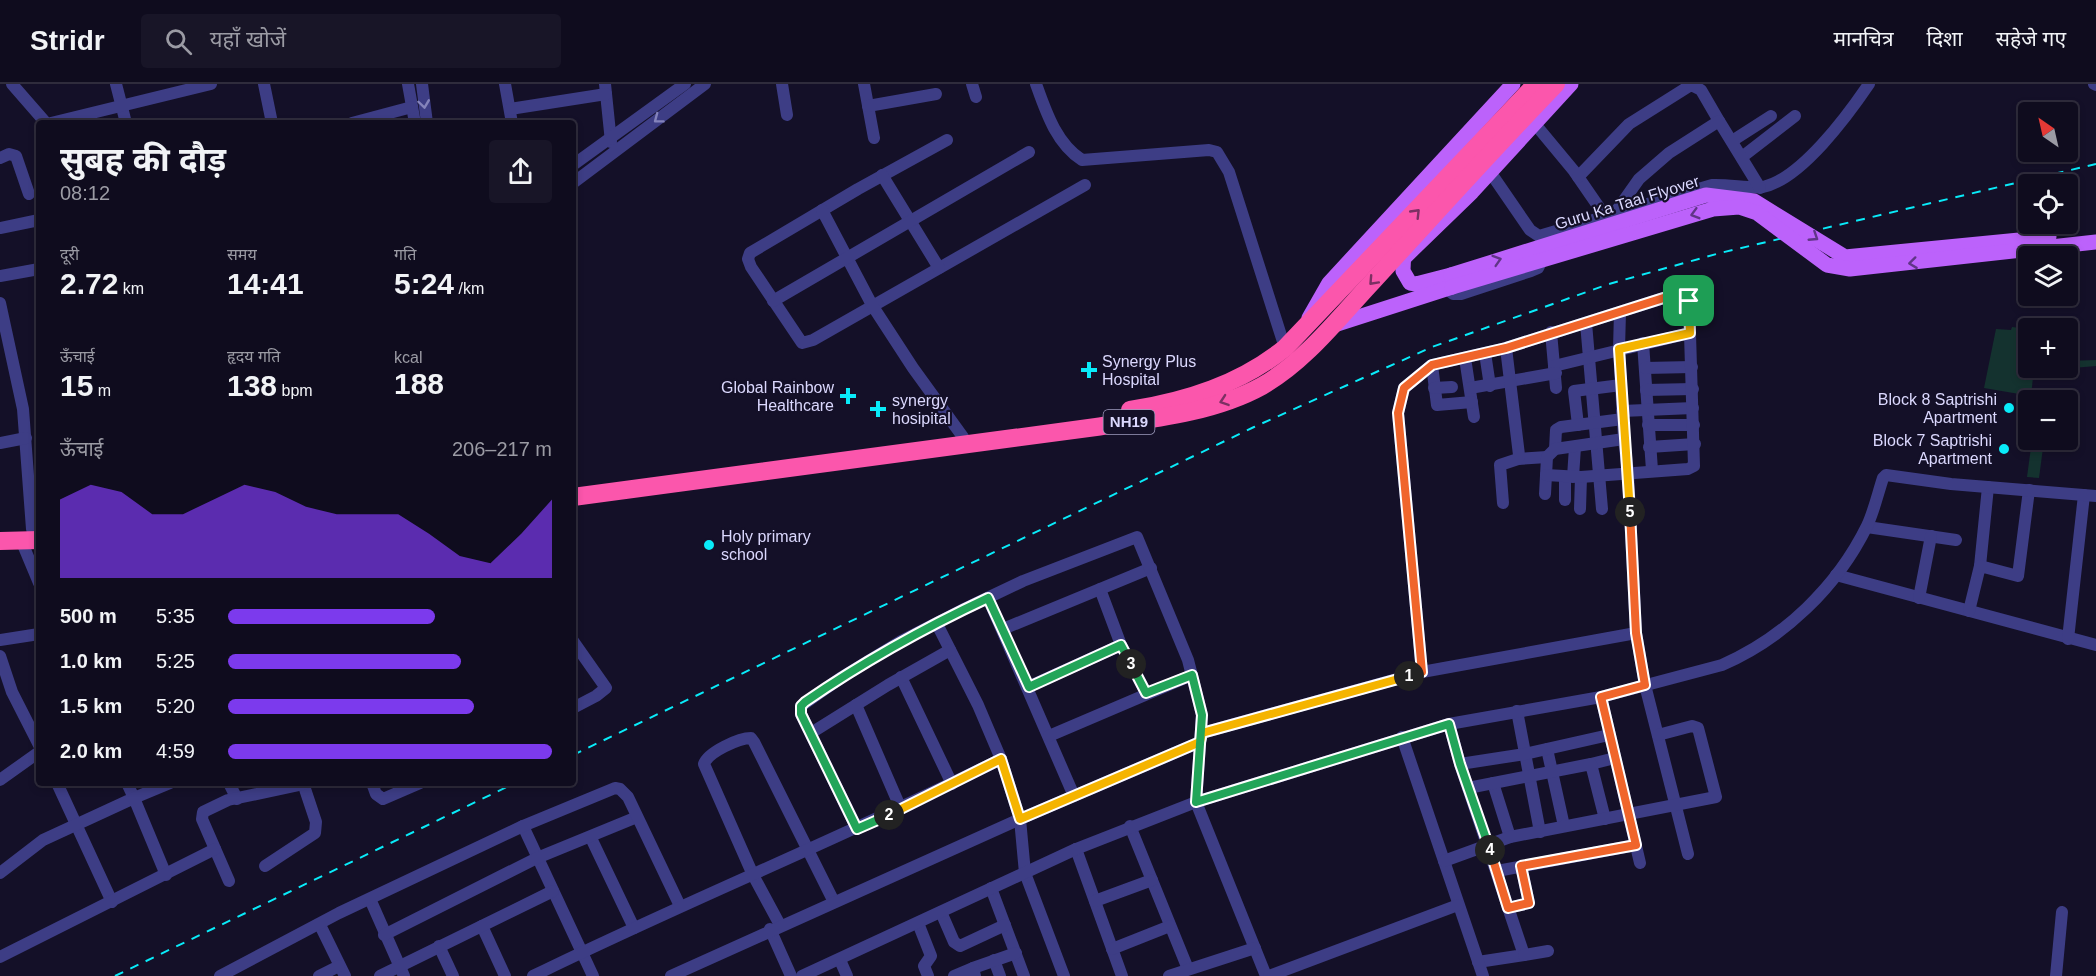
<!DOCTYPE html>
<html lang="hi">
<head>
<meta charset="utf-8">
<style>
  body { margin:0; font-family:Arial,"Noto Sans Devanagari",sans-serif; background:#181527; color:#f1f3f6; height:100vh; display:flex; flex-direction:column; font-size:22px; white-space:nowrap }
  * { box-sizing:border-box; margin:0 }
  p { font-size:20px; color:#9b9ba4 }
  .icon { flex:none; width:33px; height:33px; fill:none; stroke:currentColor; stroke-width:2; stroke-linecap:round; stroke-linejoin:round }
  .map { position:relative; flex:1; overflow:hidden }
  .details { position:absolute; left:36px; top:36px; width:540px; height:666px; display:flex; flex-direction:column; background:#0f0c1e; border-radius:6px; box-shadow:0 3px 9px #0003,0 0 0 2px #2f2c3c }
  .details>* { flex:none }
  .needle { width:39px; rotate:326deg }
  .buttons { position:absolute; left:2018px; top:18px; display:grid; gap:12px }
  .buttons a { display:grid; place-items:center; width:60px; height:60px; border-radius:6px; background:#0f0c1e; box-shadow:0 3px 9px #0003,0 0 0 2px #2f2c3c; font-size:30px }
  .pin { position:absolute; display:grid; place-items:center; width:51px; height:51px; color:#fff; margin:-26px; border-radius:12px; box-shadow:0 3px 9px #0006 }
  .km { position:absolute; width:30px; height:30px; margin:-15px; border-radius:50%; background:#222; color:#fff; font-size:16px; line-height:30px; text-align:center }
  .round { display:grid; place-items:center; flex:none; width:63px; height:63px; border-radius:6px; background:#181527 }
  .summary { display:flex; align-items:center; justify-content:space-between; height:102px; padding:0 24px }
  h1 { font-size:33px; font-weight:700; line-height:45px }
  .stats { display:grid; grid-template-columns:repeat(3,1fr); gap:9px; height:102px; padding:6px 24px }
  .stats div { display:grid; align-content:center }
  .stats b { font-size:30px; font-weight:700 }
  .stats small { font-size:16px; font-weight:400 }
  .stats p { font-size:16px }
  .chart { height:168px; padding:12px 24px }
  .chart p { display:flex; justify-content:space-between }
  .chart svg { width:100%; height:108px; margin-top:6px; fill:#7c3aed; opacity:.7 }
  ul { padding:0 24px; list-style:none; font-size:20px }
  li { display:grid; grid-template-columns:96px 72px 1fr; align-items:center; height:45px }
  li i { height:15px; border-radius:8px; background:#7c3aed }
  header { display:flex; align-items:center; gap:36px; box-sizing:border-box; height:84px; padding:0 30px; background:#0f0c1e; border-bottom:2px solid #2f2c3c }
  header strong { font-size:28px }
  nav { display:flex; gap:33px; margin-inline-start:auto; font-size:21px }
  .search { width:420px; height:54px; background:#181527; display:flex; align-items:center; gap:15px; box-sizing:border-box; padding:0 21px; border-radius:6px; color:#9b9ba4; font-size:22px }
  .map>svg:first-child { display:block }
  .green { fill:#14322f }
  .lines { fill:none; stroke-linecap:round; stroke-linejoin:round }
  .minor { stroke:#3d3d85; stroke-width:12 }
  .major { stroke:#bc62fb; stroke-width:15 }
  .highway { stroke:#fb56ac; stroke-width:18 }
  .rail { stroke:#09ebf9; stroke-width:2; stroke-dasharray:9 8; stroke-linecap:butt }
  .major-bridge { stroke:#bc62fb; stroke-width:15 }
  .oneway { stroke:#8483bb }
  .oneway2 { stroke:#7c3063 }
  .oneway3 { stroke:#603587 }
  .split-1-casing { stroke:#fff; stroke-width:12 }
  .split-2-casing { stroke:#fff; stroke-width:12 }
  .split-3-casing { stroke:#fff; stroke-width:12 }
  .split-4-casing { stroke:#fff; stroke-width:12 }
  .split-5-casing { stroke:#fff; stroke-width:12 }
  .split-6-casing { stroke:#fff; stroke-width:12 }
  .split-1 { stroke:#f0652b; stroke-width:8 }
  .split-2 { stroke:#f5b400; stroke-width:8 }
  .split-3 { stroke:#22a559; stroke-width:8 }
  .split-4 { stroke:#22a559; stroke-width:8 }
  .split-5 { stroke:#f0652b; stroke-width:8 }
  .split-6 { stroke:#f5b400; stroke-width:8 }
  .poi-dot { fill:#09ebf9; stroke:#141028; stroke-width:2 }
  .labels { text-anchor:middle; stroke-width:4.5; stroke-linejoin:round; paint-order:stroke }
  .shield { fill:#141028; stroke:#9f9cbe; stroke-width:1.5 }
  .shield-label { font-size:15px; font-weight:bold; fill:#dbd8fe }
  .street-label { font-size:16px; fill:#dbd8fe; stroke:#141028 }
  .poi-label { font-size:16px; fill:#dbd8fe; stroke:#141028; text-anchor:start }
</style>
</head>
<body>
<header>
<strong>Stridr</strong>
<div class="search"><svg class="icon" aria-label="search" viewBox="0 0 24 24"><circle cx="10" cy="10" r="6"/><path d="M15 15l6 6"/></svg>यहाँ खोजें</div>
<nav><a>मानचित्र</a><a>दिशा</a><a>सहेजे गए</a></nav>
</header>
<div class="map">
<svg width="2096" height="892" viewBox="0 0 2096 892">
  <rect width="100%" height="100%" fill="#141028"/>
  <g class="green">
    <path d="M2012,243L2028,245V284H2034L2031,312L1984,304L1996,245L2011,246Z"/>
    <path d="M2096,276V282L2049,286V284H2067V277Z"/>
    <path d="M2032,356H2044L2039,394L2027,393Z"/>
  </g>
  <g class="lines">
    <g class="minor">
      <path d="M12,0L46,39"/>
      <path d="M116,0L126,39"/>
      <path d="M264,0L272,39"/>
      <path d="M408,0L415,39"/>
      <path d="M422,0L427,39"/>
      <path d="M505,0L512,39"/>
      <path d="M605,0L611,58"/>
      <path d="M782,0L787,31"/>
      <path d="M864,0L874,54"/>
      <path d="M972,0L976,13"/>
      <path d="M1036,0C1046,28 1056,59 1082,76L1209,66L1217,68L1229,88L1285,264"/>
      <path d="M2094,0L2096,1"/>
      <path d="M868,22L936,10"/>
      <path d="M510,25L606,10"/>
      <path d="M51,39L211,0"/>
      <path d="M352,39L412,23"/>
      <path d="M1535,40L1574,87L1605,132"/>
      <path d="M947,56L858,105L750,169L748,175L751,183L802,259L813,256L1085,101"/>
      <path d="M1732,57L1771,32"/>
      <path d="M1742,73L1795,32"/>
      <path d="M0,74L9,70L16,72L29,110"/>
      <path d="M573,81L685,0"/>
      <path d="M1486,82L1530,146L1539,152L1712,101C1728,100 1751,105 1763,103C1801,95 1848,31 1869,0"/>
      <path d="M882,91L939,184"/>
      <path d="M1578,93L1629,40L1691,1L1701,6L1719,37"/>
      <path d="M573,99L705,0"/>
      <path d="M822,126L872,221L913,284L963,353"/>
      <path d="M1615,129L1639,95L1669,69L1719,37L1760,104"/>
      <path d="M0,144L39,136"/>
      <path d="M0,192L39,185"/>
      <path d="M1447,205L1453,210H1461L1531,187L1538,184L1542,176"/>
      <path d="M773,217L1029,68"/>
      <path d="M0,219L23,325L32,445"/>
      <path d="M1620,228L1619,265L1624,355L1628,389L1636,549L1645,601L1688,770"/>
      <path d="M1586,239L1602,425"/>
      <path d="M1551,248L1556,304"/>
      <path d="M1643,259L1652,386"/>
      <path d="M1485,269L1490,302"/>
      <path d="M1465,274L1474,333"/>
      <path d="M1432,281L1437,321L1472,318"/>
      <path d="M1554,282L1690,249"/>
      <path d="M1645,284L1692,283"/>
      <path d="M1434,304L1452,303"/>
      <path d="M1470,304L1556,289"/>
      <path d="M1646,306L1693,305"/>
      <path d="M1622,327L1693,324"/>
      <path d="M1578,341L1574,307L1621,301"/>
      <path d="M1648,341H1694"/>
      <path d="M0,359L26,354"/>
      <path d="M1649,363L1695,360"/>
      <path d="M1555,365L1556,346L1561,343L1623,335"/>
      <path d="M1518,375L1547,373"/>
      <path d="M1573,393L1575,363"/>
      <path d="M1545,410L1547,373L1555,365L1624,355"/>
      <path d="M1565,416V393"/>
      <path d="M1503,419L1500,381L1518,375L1519,371L1506,264"/>
      <path d="M1580,425L1581,393"/>
      <path d="M1867,443L1956,456"/>
      <path d="M21,456L39,499"/>
      <path d="M1980,482L1988,403"/>
      <path d="M1836,491L2096,561"/>
      <path d="M1100,505L1121,561L1146,609"/>
      <path d="M988,514L1074,712"/>
      <path d="M1919,514L1931,452"/>
      <path d="M1969,527L1980,482L2018,492L2029,406"/>
      <path d="M937,540L978,621L1001,675L1020,735L1025,789L1064,892"/>
      <path d="M1003,545L1151,484"/>
      <path d="M2068,555L2084,411"/>
      <path d="M0,556L39,550"/>
      <path d="M573,557L606,604L596,612L573,624"/>
      <path d="M0,572L12,608L39,661"/>
      <path d="M1422,588L1398,329L1404,304L1432,281L1506,264L1673,211L1687,212L1689,217L1694,382L1688,385L1581,393L1546,391"/>
      <path d="M901,593L952,700"/>
      <path d="M1028,603L1121,561"/>
      <path d="M1601,613L1640,779"/>
      <path d="M856,621L901,725"/>
      <path d="M1517,627L1540,748"/>
      <path d="M1449,640L1460,680L1524,871L1478,878"/>
      <path d="M811,649L888,601L950,566"/>
      <path d="M1202,649L1422,588L1636,549"/>
      <path d="M1049,652L1192,591"/>
      <path d="M1402,653L1483,892"/>
      <path d="M1547,665L1564,742"/>
      <path d="M1460,680L1525,670L1609,651"/>
      <path d="M1591,680L1615,674"/>
      <path d="M0,696L39,668"/>
      <path d="M57,699L112,818"/>
      <path d="M229,699L237,715"/>
      <path d="M372,699L376,710L383,715L420,699"/>
      <path d="M1493,699L1510,753"/>
      <path d="M1468,704L1591,680L1605,735"/>
      <path d="M523,742L593,892"/>
      <path d="M1130,742L1188,885"/>
      <path d="M857,745L801,630V622L842,593L901,557L962,526L1023,497L1137,453L1188,576L1202,631L1196,718L1266,892"/>
      <path d="M591,754L634,844"/>
      <path d="M1076,765L1122,892"/>
      <path d="M1444,777L1510,753L1716,713L1698,644L1692,642L1658,651"/>
      <path d="M265,782L315,749L316,738L303,699"/>
      <path d="M1497,787L1636,761"/>
      <path d="M0,789L43,756L134,714L127,699"/>
      <path d="M166,791L134,714L170,699"/>
      <path d="M229,797L202,735L203,728L228,716L304,700"/>
      <path d="M991,804L1024,892"/>
      <path d="M370,815L404,892"/>
      <path d="M1095,817L1152,796"/>
      <path d="M1508,824L1529,819L1521,782"/>
      <path d="M941,828L954,858L960,862L1005,841"/>
      <path d="M918,839L931,872L924,882L928,892"/>
      <path d="M320,841L345,892"/>
      <path d="M780,841L753,791L704,680C708,668 739,654 751,654L754,658L834,818"/>
      <path d="M482,842L505,892"/>
      <path d="M770,845L791,892"/>
      <path d="M384,851L537,774L637,733"/>
      <path d="M439,862L453,892"/>
      <path d="M1112,865L1170,842"/>
      <path d="M1524,871L1548,867"/>
      <path d="M0,873L215,765"/>
      <path d="M840,876L847,892"/>
      <path d="M994,876L1000,892"/>
      <path d="M973,884L1016,869"/>
      <path d="M220,892L339,829L523,742L615,704L620,705L628,713L680,822"/>
      <path d="M319,892L339,882"/>
      <path d="M380,892L553,807"/>
      <path d="M533,892C688,816 847,752 1001,675"/>
      <path d="M671,892L1020,735L1200,658"/>
      <path d="M802,892L1076,765L1196,718L1449,640L1601,613L1722,581C1784,554 1837,503 1867,442C1874,427 1878,409 1883,394L1886,391L1951,400L2096,412"/>
      <path d="M954,892L973,884L975,892"/>
      <path d="M1169,892L1255,864"/>
      <path d="M1269,892L1458,821"/>
      <path d="M2056,892L2062,828"/>
    </g>
    <g class="major">
      <path d="M1404,163L1403,187L1410,199L1416,200L1451,191"/>
      <path d="M1405,173L1472,108L1571,0"/>
      <path d="M1309,234L1329,199L1513,0"/>
      <path d="M1334,241L1452,203"/>
    </g>
    <g class="highway">
      <path d="M1130,326C1187,317 1240,300 1285,264L1536,0"/>
      <path d="M573,413L1096,343C1151,335 1213,329 1262,302C1306,277 1340,232 1374,196C1434,131 1494,64 1556,0"/>
      <path d="M0,457L39,456"/>
    </g>
    <g class="rail">
      <path d="M573,671L1254,343L1432,263L1609,200L1720,169L2096,80"/>
      <path d="M115,892L515,699"/>
    </g>
    <g class="major-bridge">
      <path d="M1451,191L1706,111L1754,117L1845,173L2049,153"/>
      <path d="M1452,203L1713,125L1739,123L1757,129L1827,181L1850,185L2096,158"/>
    </g>
  </g>
  <defs><path id="oneway-chevron" d="M-2-3.5L2.5 0L-2 3.5" fill="none" stroke-width="1.6" stroke-linecap="round" stroke-linejoin="round" transform="scale(1.5)"/></defs>
  <g class="oneway">
    <use href="#oneway-chevron" transform="translate(424 20) rotate(82)"/>
    <use href="#oneway-chevron" transform="translate(658 35) rotate(143)"/>
  </g>
  <g class="oneway2">
    <use href="#oneway-chevron" transform="translate(1416 129) rotate(-46)"/>
    <use href="#oneway-chevron" transform="translate(1373 197) rotate(133)"/>
    <use href="#oneway-chevron" transform="translate(1224 317) rotate(161)"/>
  </g>
  <g class="oneway3">
    <use href="#oneway-chevron" transform="translate(1695 130) rotate(164)"/>
    <use href="#oneway-chevron" transform="translate(1814 153) rotate(33)"/>
    <use href="#oneway-chevron" transform="translate(1497 176) rotate(-17)"/>
    <use href="#oneway-chevron" transform="translate(1913 179) rotate(173)"/>
  </g>
  <g class="lines">
    <defs>
      <path id="split-1" d="M1409,592L1422,588L1398,329L1404,304L1432,281L1506,264L1673,211L1687,212L1689,217"/>
      <path id="split-2" d="M889,731L1001,675L1020,735L1200,658L1202,649L1409,592"/>
      <path id="split-3" d="M889,731L857,745L801,630V622L805,618C863,578 924,544 988,514L1029,603L1121,561L1131,580"/>
      <path id="split-4" d="M1131,580L1146,609L1192,591L1202,631L1196,718L1449,640L1460,680L1490,766"/>
      <path id="split-5" d="M1490,766L1508,824L1529,819L1521,782L1636,761L1601,613L1645,601L1636,549L1630,428"/>
      <path id="split-6" d="M1630,428L1619,265L1690,249L1689,217"/>
    </defs>
    <use href="#split-1" class="split-1-casing"/>
    <use href="#split-2" class="split-2-casing"/>
    <use href="#split-3" class="split-3-casing"/>
    <use href="#split-4" class="split-4-casing"/>
    <use href="#split-5" class="split-5-casing"/>
    <use href="#split-6" class="split-6-casing"/>
    <use href="#split-1" class="split-1"/>
    <use href="#split-2" class="split-2"/>
    <use href="#split-3" class="split-3"/>
    <use href="#split-4" class="split-4"/>
    <use href="#split-5" class="split-5"/>
    <use href="#split-6" class="split-6"/>
  </g>
  <g class="poi-dot">
    <path d="M1086 277h6v6h6v6h-6v6h-6v-6h-6v-6h6z"/>
    <path d="M845 303h6v6h6v6h-6v6h-6v-6h-6v-6h6z"/>
    <circle cx="2009" cy="324" r="6"/>
    <path d="M875 316h6v6h6v6h-6v6h-6v-6h-6v-6h6z"/>
    <circle cx="2004" cy="365" r="6"/>
    <circle cx="709" cy="461" r="6"/>
  </g>
  <g class="labels">
    <rect class="shield" x="1103.5" y="326" width="51" height="24" rx="4.5"/>
    <g class="shield-label">
      <text x="1129" y="343">NH19</text>
    </g>
    <g class="street-label">
      <text transform="translate(1627 118) rotate(-17)" y="6">Guru Ka Taal Flyover</text>
    </g>
    <g class="poi-label">
      <text x="1102" y="283">Synergy Plus<tspan x="1102" dy="18">Hospital</tspan></text>
      <text x="834" y="309" text-anchor="end">Global Rainbow<tspan x="834" dy="18">Healthcare</tspan></text>
      <text x="1997" y="321" text-anchor="end">Block 8 Saptrishi<tspan x="1997" dy="18">Apartment</tspan></text>
      <text x="892" y="322">synergy<tspan x="892" dy="18">hosipital</tspan></text>
      <text x="1992" y="362" text-anchor="end">Block 7 Saptrishi<tspan x="1992" dy="18">Apartment</tspan></text>
      <text x="721" y="458">Holy primary<tspan x="721" dy="18">school</tspan></text>
    </g>
  </g>
</svg>
<div class="buttons">
<a><svg class="needle" viewBox="-14 -14 28 28"><path d="M0-13l5 13h-10z" fill="#e53935"/><path d="M0 13l5-13h-10z" fill="#9b9ba4"/></svg></a>
<a><svg class="icon" aria-label="locate" viewBox="0 0 24 24"><circle cx="12" cy="12" r="6"/><path d="M12 2v4M12 18v4M2 12h4M18 12h4"/></svg></a>
<a><svg class="icon" aria-label="layers" viewBox="0 0 24 24"><path d="M12 4l9 5-9 5-9-5zM3 14l9 5 9-5"/></svg></a>
<a>+</a>
<a>−</a>
</div>
<div class="pin" style="left:1689px;top:217px;background:#1e9e55"><svg class="icon" aria-label="arrive" viewBox="0 0 24 24"><path d="M6 21V4h12l-3 4 3 4H6"/></svg></div>
<b class="km" style="left:1409px;top:592px">1</b>
<b class="km" style="left:889px;top:731px">2</b>
<b class="km" style="left:1131px;top:580px">3</b>
<b class="km" style="left:1490px;top:766px">4</b>
<b class="km" style="left:1630px;top:428px">5</b>
<section class="details">
<div class="summary"><div><h1>सुबह की दौड़</h1><p>08:12</p></div><a class="round"><svg class="icon" aria-label="share" viewBox="0 0 24 24"><path d="M12 15V3M7 8l5-5 5 5M5 13v7h14v-7"/></svg></a></div>
<div class="stats">
<div><p>दूरी</p><b>2.72<small> km</small></b></div>
<div><p>समय</p><b>14:41</b></div>
<div><p>गति</p><b>5:24<small> /km</small></b></div>
</div>
<div class="stats">
<div><p>ऊँचाई</p><b>15<small> m</small></b></div>
<div><p>हृदय गति</p><b>138<small> bpm</small></b></div>
<div><p>kcal</p><b>188</b></div>
</div>
<div class="chart"><p><span>ऊँचाई</span>206–217 m</p>
<svg viewBox="0 0 160 44" preserveAspectRatio="none"><path d="M0 44V12L10 6L20 9L30 18L40 18L50 12L60 6L70 9L80 15L90 18L100 18L110 18L120 26L130 35L140 38L150 26L160 12V44z"/></svg>
</div>
<ul>
<li><b>500 m</b>5:35<i style="width:64%"></i></li>
<li><b>1.0 km</b>5:25<i style="width:72%"></i></li>
<li><b>1.5 km</b>5:20<i style="width:76%"></i></li>
<li><b>2.0 km</b>4:59<i style="width:100%"></i></li>
</ul>
</section>
</div>
</body>
</html>
